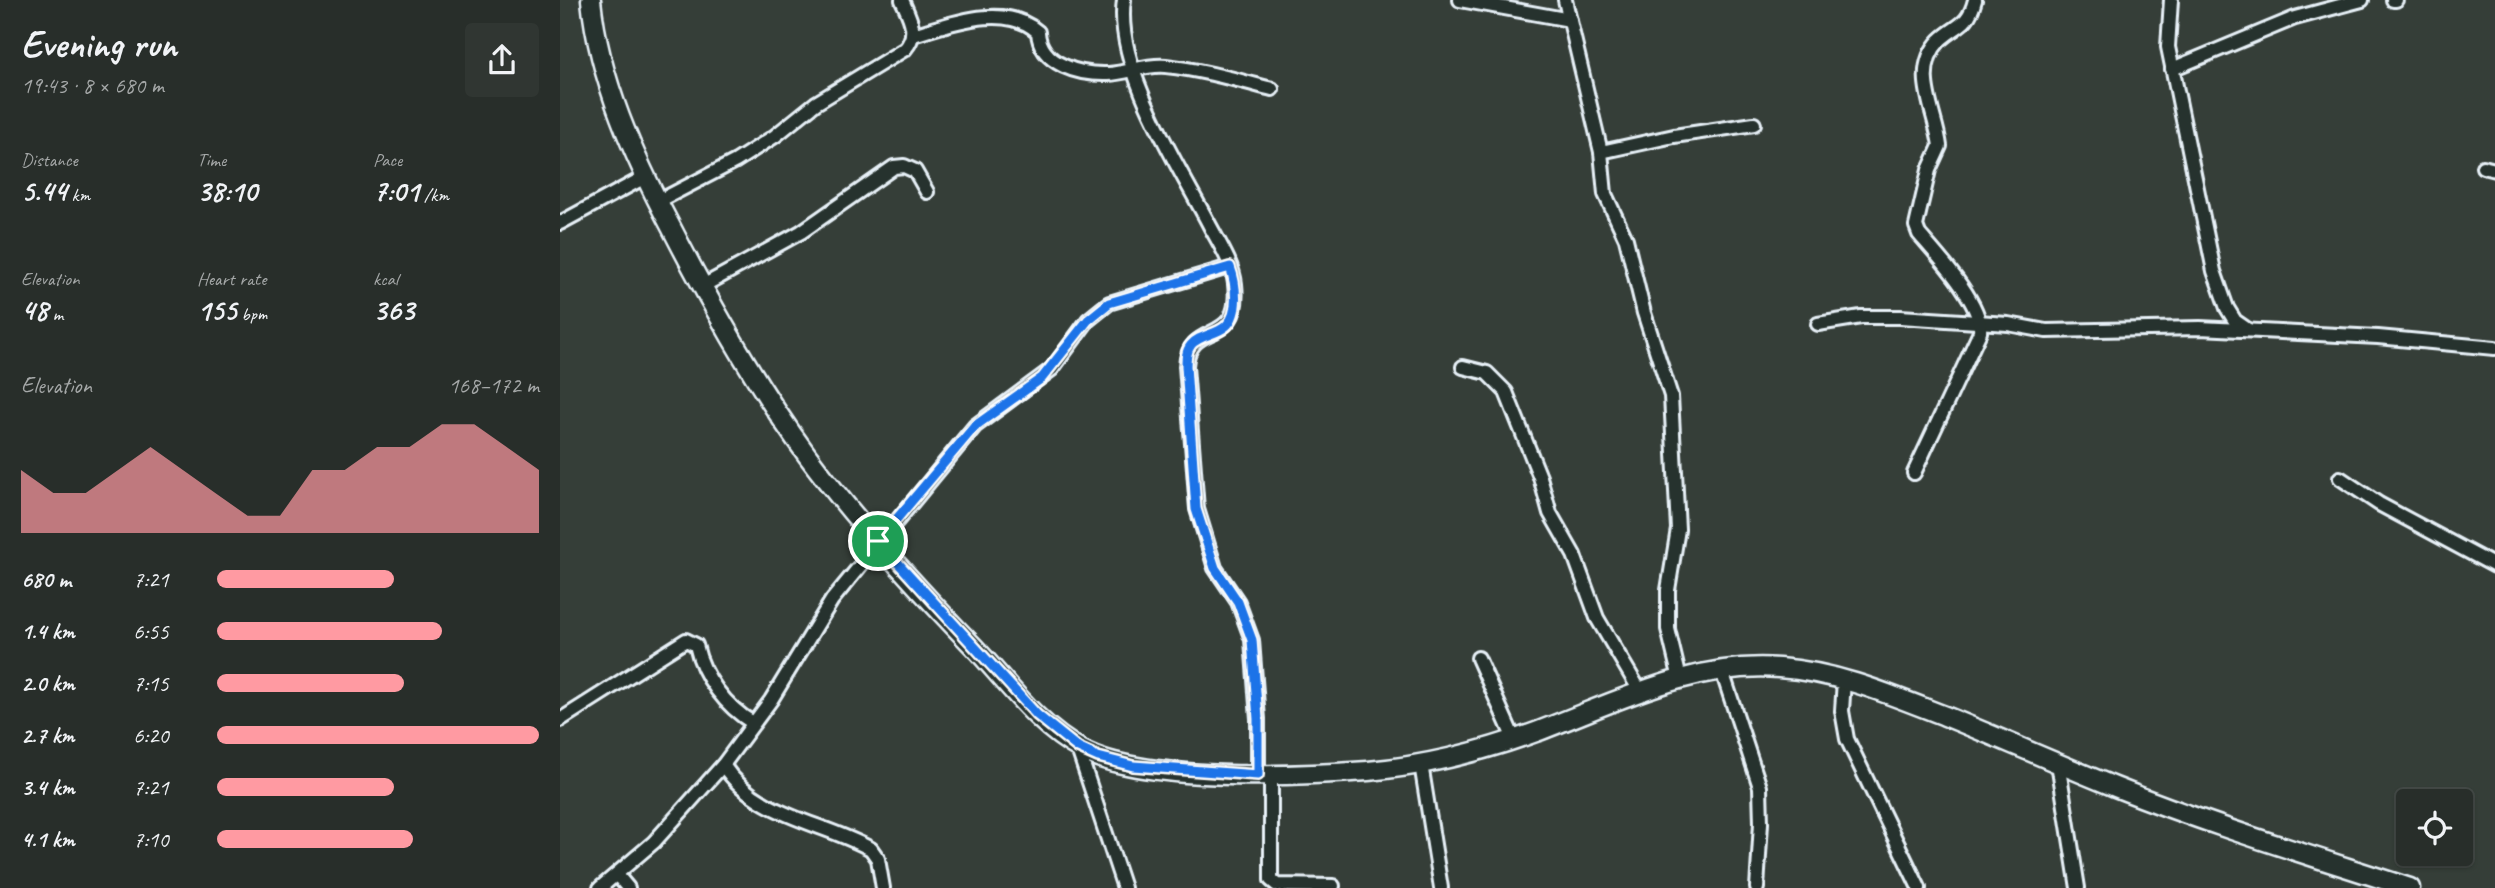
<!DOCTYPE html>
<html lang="en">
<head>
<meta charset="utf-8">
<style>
  body { margin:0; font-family:Caveat,sans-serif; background:#303632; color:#f1f3f6; height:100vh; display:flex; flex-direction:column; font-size:26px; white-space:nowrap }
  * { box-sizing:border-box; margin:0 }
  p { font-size:23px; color:#a5a8a8 }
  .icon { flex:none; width:38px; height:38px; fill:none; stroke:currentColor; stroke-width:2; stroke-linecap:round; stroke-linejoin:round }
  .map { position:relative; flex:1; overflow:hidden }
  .drawer { display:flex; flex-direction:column; background:#282e2a; width:560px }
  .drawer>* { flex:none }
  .buttons { position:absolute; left:1836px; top:789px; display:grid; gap:14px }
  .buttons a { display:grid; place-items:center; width:77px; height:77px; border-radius:7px; background:#282e2a; box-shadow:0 2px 5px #0004,0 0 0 2px #444a47; font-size:35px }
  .pin { position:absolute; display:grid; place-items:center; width:60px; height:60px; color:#fff; margin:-30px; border:4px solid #fff; border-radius:50%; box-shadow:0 2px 7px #0007 }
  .round { display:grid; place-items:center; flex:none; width:74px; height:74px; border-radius:7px; background:#303632 }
  .head { display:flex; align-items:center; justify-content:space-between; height:119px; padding:0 21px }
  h1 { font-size:38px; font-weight:600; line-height:52px }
  .stats { display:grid; grid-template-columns:repeat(3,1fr); gap:10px; height:119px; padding:7px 21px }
  .stats div { display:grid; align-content:center }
  .stats b { font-size:30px; font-weight:600 }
  .stats small { font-size:19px; font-weight:400 }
  .stats p { font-size:19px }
  .chart { height:196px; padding:14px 21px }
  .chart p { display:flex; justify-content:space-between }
  .chart svg { width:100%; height:126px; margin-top:7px; fill:#ff9aa2; opacity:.7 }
  ul { padding:0 21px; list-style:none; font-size:23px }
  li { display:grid; grid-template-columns:112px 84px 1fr; align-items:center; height:52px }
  li i { height:18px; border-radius:9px; background:#ff9aa2 }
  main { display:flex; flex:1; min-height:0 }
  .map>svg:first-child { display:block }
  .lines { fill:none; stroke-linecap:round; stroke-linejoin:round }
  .street-casing { stroke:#e8f1f8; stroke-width:18 }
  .secondary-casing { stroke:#e8f1f8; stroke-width:23 }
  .street { stroke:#26332d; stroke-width:12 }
  .secondary { stroke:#26332d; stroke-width:18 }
  .route-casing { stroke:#fff; stroke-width:14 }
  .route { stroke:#1a73e8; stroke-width:9 }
</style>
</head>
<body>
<main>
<section class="drawer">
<div class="head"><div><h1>Evening run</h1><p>19:43 · 8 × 680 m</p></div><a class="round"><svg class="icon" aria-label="share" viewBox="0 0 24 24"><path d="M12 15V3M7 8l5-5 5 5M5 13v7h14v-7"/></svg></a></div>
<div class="stats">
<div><p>Distance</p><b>5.44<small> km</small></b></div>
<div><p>Time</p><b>38:10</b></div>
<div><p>Pace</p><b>7:01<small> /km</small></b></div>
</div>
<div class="stats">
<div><p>Elevation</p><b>48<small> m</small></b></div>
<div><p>Heart rate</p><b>155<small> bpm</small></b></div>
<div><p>kcal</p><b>363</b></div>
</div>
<div class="chart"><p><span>Elevation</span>168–172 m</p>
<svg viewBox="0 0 160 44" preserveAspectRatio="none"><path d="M0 44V22L10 30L20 30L30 22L40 14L50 22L60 30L70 38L80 38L90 22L100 22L110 14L120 14L130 6L140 6L150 14L160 22V44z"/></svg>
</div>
<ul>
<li><b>680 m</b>7:21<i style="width:55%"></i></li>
<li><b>1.4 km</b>6:55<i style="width:70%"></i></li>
<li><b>2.0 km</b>7:15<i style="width:58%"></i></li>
<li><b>2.7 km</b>6:20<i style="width:100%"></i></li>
<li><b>3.4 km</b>7:21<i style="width:55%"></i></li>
<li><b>4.1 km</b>7:10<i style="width:61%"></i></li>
</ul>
</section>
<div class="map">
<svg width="1935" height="888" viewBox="0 0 1935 888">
  <rect width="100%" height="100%" fill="#353e38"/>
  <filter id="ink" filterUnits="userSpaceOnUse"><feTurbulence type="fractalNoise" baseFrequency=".0143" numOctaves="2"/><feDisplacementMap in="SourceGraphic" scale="14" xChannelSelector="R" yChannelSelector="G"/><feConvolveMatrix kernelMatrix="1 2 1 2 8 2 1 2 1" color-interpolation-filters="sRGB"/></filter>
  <g filter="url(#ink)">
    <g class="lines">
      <defs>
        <g id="street">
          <path d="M564,0C554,67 619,166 650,226C659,243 673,264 675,284C682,349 629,318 626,366L637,509L655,568L678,602L692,640L698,719V774"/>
          <path d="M900,0L1010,20"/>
          <path d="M1005,0L1041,152L1045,194L1066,239L1084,313L1111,396L1118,529L1108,590V629L1120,679"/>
          <path d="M1611,0L1608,47L1654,271L1667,308L1675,321L1688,330"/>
          <path d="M1833,0H1836"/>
          <path d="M353,35C390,24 445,2 478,32C480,65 520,75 548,74C569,73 585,64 606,66C642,70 677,80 712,89"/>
          <path d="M1612,69L1735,18L1802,0"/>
          <path d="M1041,152L1114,136L1194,124"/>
          <path d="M1923,167L1935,170"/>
          <path d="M97,202L176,161L215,136L256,103L345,49C359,33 350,18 342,0"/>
          <path d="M0,223L85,177"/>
          <path d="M141,287L241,232L334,167L344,166L355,171L367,192"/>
          <path d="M1258,324L1301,317H1340L1448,324L1486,331L1640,328L1818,337L1935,348"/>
          <path d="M903,367L927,373L946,392L980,477L990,513L1014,555L1037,618L1080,691"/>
          <path d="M1354,473L1420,332C1423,304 1377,255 1359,234L1356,226L1369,170L1380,146C1376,112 1350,71 1380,40C1397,24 1408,27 1415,0"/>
          <path d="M1780,478L1819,504L1935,566"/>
          <path d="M918,658L954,739"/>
          <path d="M1162,671L1200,787L1201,823L1197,888"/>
          <path d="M1284,680L1282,711L1287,739L1359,888"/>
          <path d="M0,720L126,640L136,645C143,677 166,707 193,723"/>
          <path d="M518,749L564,888"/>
          <path d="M1498,763L1518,888"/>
          <path d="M861,764L881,888"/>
          <path d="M163,765C197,817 260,821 311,849L318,859L323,888"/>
          <path d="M711,774V880L717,885L773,886"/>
          <path d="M58,876L68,888"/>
          <path d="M40,888L94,842L163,765L211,700L272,600L415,426L492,369L528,320L549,303L669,267"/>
        </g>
        <path id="secondary" d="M31,0C39,80 74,157 111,227C151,305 195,384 247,455C297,523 355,586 414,647C447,682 478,727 522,750C584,783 736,776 808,771C865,766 921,752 976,732C1054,703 1134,661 1219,668C1277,672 1331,695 1385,716C1442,739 1498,764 1555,787C1652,826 1752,856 1850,888"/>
      </defs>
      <use href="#street" class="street-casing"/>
      <use href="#secondary" class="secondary-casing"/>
      <use href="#street" class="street"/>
      <use href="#secondary" class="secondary"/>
    </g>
  </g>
  <g class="lines" filter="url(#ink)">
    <defs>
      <path id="route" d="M670,267C676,283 680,313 666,326C656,335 639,335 631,345C626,351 626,359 626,366L636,509L655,568L678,602L692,640L698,719V775L573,766L538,757L518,748L477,715L318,541L415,426L482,378L528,320L549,303Z"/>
    </defs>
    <use href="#route" class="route-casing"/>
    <use href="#route" class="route"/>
  </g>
</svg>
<div class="buttons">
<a><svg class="icon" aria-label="locate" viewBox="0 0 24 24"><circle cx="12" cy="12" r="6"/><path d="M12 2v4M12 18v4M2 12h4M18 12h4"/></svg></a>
</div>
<div class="pin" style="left:318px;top:541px;background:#1e9e55"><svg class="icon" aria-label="arrive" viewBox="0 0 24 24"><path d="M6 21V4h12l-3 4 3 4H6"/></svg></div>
</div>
</main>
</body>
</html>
